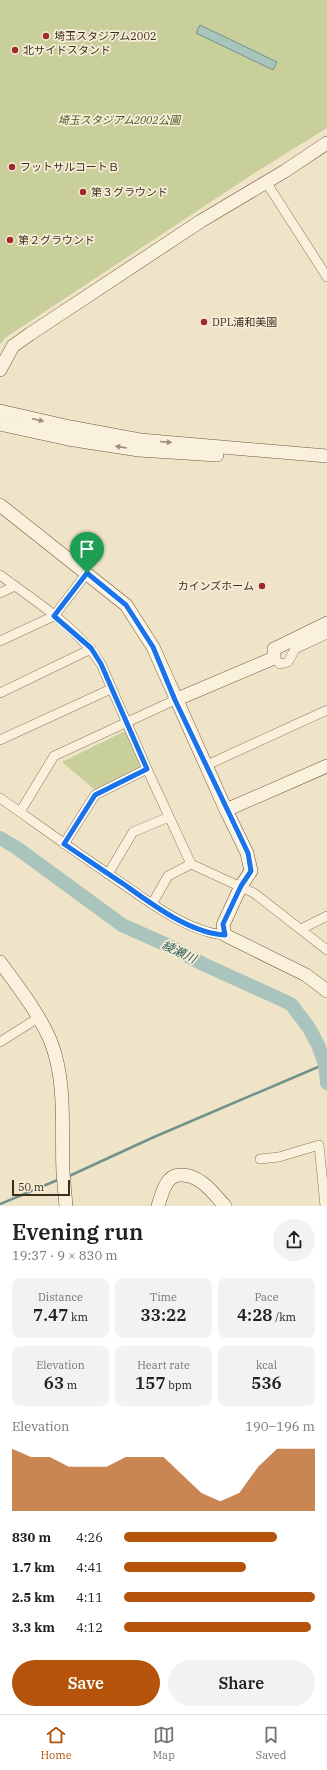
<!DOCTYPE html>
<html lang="en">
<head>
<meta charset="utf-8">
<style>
  body { margin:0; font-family:"IBM Plex Serif","Noto Sans JP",serif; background:#f2f2f2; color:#202124; height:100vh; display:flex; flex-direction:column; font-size:15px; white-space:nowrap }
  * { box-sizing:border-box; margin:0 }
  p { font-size:13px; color:#757577 }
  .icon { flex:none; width:22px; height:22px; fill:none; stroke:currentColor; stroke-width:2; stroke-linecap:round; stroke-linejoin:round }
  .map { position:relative; height:1206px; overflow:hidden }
  .drawer { display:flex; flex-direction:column; background:#fff; flex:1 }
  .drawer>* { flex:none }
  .scale { position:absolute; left:12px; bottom:10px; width:58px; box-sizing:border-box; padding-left:4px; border:2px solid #3d2e20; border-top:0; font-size:11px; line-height:14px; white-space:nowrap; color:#3d2e20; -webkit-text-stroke:3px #f7eed8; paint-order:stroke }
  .pin { position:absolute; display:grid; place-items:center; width:34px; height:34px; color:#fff; margin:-41px -17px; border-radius:50% 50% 50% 0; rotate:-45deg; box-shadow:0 0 4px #0007 }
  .pin .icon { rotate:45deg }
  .round { display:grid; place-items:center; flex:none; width:42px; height:42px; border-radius:21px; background:#f2f2f2 }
  .summary { display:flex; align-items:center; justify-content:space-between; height:68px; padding:0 12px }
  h1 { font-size:22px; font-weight:600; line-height:30px }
  .figures { display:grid; grid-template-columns:repeat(3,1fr); gap:6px; height:68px; padding:4px 12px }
  .figures div { display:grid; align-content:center; border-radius:8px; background:#f2f2f2; text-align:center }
  .figures b { font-size:17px; font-weight:600 }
  .figures small { font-size:11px; font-weight:400 }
  .figures p { font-size:11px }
  .chart { height:112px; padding:8px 12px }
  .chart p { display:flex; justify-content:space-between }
  .chart svg { width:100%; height:72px; margin-top:4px; fill:#b45309; opacity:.7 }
  .cta { display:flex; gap:8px; margin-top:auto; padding:8px 12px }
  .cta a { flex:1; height:46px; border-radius:24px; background:#b45309; color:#fff; font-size:16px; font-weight:600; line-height:46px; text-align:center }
  .cta a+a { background:#f2f2f2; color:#202124 }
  ul { padding:0 12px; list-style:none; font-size:13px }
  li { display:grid; grid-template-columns:64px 48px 1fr; align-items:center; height:30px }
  li i { height:10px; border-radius:5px; background:#b45309 }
  .menu { display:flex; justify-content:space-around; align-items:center; height:56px; border-top:1px solid #e0e0e0; background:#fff; font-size:11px; color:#757577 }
  .menu a { display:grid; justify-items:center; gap:2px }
  .menu .on { color:#b45309 }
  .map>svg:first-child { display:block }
  .green { fill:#c9cf9b }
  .water { fill:#a9c4bc; stroke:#6f938a }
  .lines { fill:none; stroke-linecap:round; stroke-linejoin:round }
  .stream { stroke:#6f938a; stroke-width:2.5 }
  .river { stroke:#a9c4bc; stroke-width:14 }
  .street-casing { stroke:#8d765c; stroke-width:10 }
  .secondary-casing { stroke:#6f573f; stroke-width:14 }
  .street { stroke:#faf1dc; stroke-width:9 }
  .secondary { stroke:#faf1dc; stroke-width:13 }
  .oneway { fill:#9c907e }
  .route-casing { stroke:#fff; stroke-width:8 }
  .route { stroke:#1a73e8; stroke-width:5 }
  .poi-dot { fill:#9e2a2b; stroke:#f7eed8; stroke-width:1.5 }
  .labels { text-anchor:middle; stroke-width:3.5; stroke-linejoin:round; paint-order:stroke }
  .poi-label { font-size:11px; fill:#3d2e20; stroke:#f7eed8; text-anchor:start }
  .park-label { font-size:11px; font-style:italic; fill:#4d5a26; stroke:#f7eed8 }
  .water-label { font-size:12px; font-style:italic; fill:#2f5d5a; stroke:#f7eed8 }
</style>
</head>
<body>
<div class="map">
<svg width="327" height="1206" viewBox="0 0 327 1206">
  <rect width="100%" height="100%" fill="#f0e4c8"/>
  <g class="green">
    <path d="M0,0H327V128L256,172L5,338L0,344Z"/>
    <path d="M127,730L142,767L95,790L62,762Z"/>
  </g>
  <path class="water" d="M200,25L277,62L273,70L196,33Z"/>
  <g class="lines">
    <g class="stream">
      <path d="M67,1177L154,1137L325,1064"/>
      <path d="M0,1204L60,1179"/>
    </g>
    <path class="river" d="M0,838L17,848L122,925L167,945L203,964L291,1004L309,1028L318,1045L325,1064L327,1083"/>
    <defs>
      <g id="street">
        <path d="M266,182L327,277"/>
        <path d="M0,575C35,601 77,627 101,664L147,769L191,864L254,893L327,950"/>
        <path d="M0,593L15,586"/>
        <path d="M0,641L54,616L87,573"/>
        <path d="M274,658L280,664L288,662L295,649L327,634"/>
        <path d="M0,693L91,649"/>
        <path d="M0,740L111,689"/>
        <path d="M207,765L327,710"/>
        <path d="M0,798C37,824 73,850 110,875C142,897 186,932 225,935"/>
        <path d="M20,812L54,756L175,700"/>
        <path d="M64,844L95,795L147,769"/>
        <path d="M108,874L133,832L169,817"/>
        <path d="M152,904L168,876L191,864"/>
        <path d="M301,929L327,916"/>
        <path d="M0,1042L38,1018"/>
        <path d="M260,1159L279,1157L319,1145L325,1206"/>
      </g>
      <g id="secondary">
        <path d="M0,370L13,346L30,334L201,221L285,171L327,143"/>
        <path d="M0,411L70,427L140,440L327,456"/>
        <path d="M0,424L68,439L139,450L217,455"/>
        <path d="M0,505L126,605L153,647L226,810L327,766"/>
        <path d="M175,700L274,658V649L327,623"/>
        <path d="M226,810L247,853L251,871L241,886L223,925L225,935L306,975L327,991"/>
        <path d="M0,962C18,987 39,1013 51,1042C67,1084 61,1129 63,1172C64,1184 65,1195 66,1206"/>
        <path d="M158,1206C161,1197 163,1187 169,1180C172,1177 176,1175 180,1175C200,1174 213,1193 225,1206"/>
      </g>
    </defs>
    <use href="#street" class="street-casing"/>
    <use href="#secondary" class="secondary-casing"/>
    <use href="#street" class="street"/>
    <use href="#secondary" class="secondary"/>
  </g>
  <defs><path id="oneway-solid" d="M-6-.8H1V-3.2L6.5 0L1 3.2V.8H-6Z"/></defs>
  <g class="oneway">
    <use href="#oneway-solid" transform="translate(38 420) rotate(13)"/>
    <use href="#oneway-solid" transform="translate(166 442) rotate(5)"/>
    <use href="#oneway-solid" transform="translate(121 447) rotate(-171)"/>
  </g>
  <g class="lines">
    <defs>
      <path id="route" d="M87,573L126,605L153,647L175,700L248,853L251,871L241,886L223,924L225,935C190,933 153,905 125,885C105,872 85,858 64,844L95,795L147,769L101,664L91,648L54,616Z"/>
    </defs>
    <use href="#route" class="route-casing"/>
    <use href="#route" class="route"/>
  </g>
  <g class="poi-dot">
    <circle cx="46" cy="36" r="4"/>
    <circle cx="15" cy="50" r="4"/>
    <circle cx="12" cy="167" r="4"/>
    <circle cx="83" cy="192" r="4"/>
    <circle cx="10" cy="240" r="4"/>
    <circle cx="204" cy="322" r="4"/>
    <circle cx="262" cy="586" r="4"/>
  </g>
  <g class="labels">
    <g class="poi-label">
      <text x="54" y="40">埼玉スタジアム2002</text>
      <text x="23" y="54">北サイドスタンド</text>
      <text x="20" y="171">フットサルコートＢ</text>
      <text x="91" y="196">第３グラウンド</text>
      <text x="18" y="244">第２グラウンド</text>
      <text x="212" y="326">DPL浦和美園</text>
      <text x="254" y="590" text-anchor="end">カインズホーム</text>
    </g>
    <g class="park-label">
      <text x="119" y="124">埼玉スタジアム2002公園</text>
    </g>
    <g class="water-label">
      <text transform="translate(179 952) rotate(25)" y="4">綾瀬川</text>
    </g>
  </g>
</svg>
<div class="scale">50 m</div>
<div class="pin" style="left:87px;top:573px;background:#1e9e55"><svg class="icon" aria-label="arrive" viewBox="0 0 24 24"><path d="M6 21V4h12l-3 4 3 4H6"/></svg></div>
</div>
<section class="drawer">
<div class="summary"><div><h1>Evening run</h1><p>19:37 · 9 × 830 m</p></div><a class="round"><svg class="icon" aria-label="share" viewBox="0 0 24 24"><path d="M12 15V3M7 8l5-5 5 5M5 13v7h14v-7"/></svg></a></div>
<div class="figures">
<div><p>Distance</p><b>7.47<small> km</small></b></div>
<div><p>Time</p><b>33:22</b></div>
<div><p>Pace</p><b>4:28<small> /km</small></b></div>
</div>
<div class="figures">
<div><p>Elevation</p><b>63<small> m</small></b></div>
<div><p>Heart rate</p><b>157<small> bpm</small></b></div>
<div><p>kcal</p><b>536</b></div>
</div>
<div class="chart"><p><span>Elevation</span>190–196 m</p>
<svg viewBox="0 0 160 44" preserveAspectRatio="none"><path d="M0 44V6L10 11L20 11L30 17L40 17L50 17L60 11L70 11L80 11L90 22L100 33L110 38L120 33L130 17L140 6L150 6L160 6V44z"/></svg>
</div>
<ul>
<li><b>830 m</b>4:26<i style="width:80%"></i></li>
<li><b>1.7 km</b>4:41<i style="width:64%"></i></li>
<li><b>2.5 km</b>4:11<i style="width:100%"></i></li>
<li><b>3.3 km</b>4:12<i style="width:98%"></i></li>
</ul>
<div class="cta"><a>Save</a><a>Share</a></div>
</section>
<nav class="menu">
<a class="on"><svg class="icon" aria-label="home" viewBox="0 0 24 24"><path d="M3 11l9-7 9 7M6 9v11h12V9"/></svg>Home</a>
<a><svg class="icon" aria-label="map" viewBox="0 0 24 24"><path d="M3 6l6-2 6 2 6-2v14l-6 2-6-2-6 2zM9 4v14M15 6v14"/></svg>Map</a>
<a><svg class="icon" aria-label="saved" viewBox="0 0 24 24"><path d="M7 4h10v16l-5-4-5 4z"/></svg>Saved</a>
</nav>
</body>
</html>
